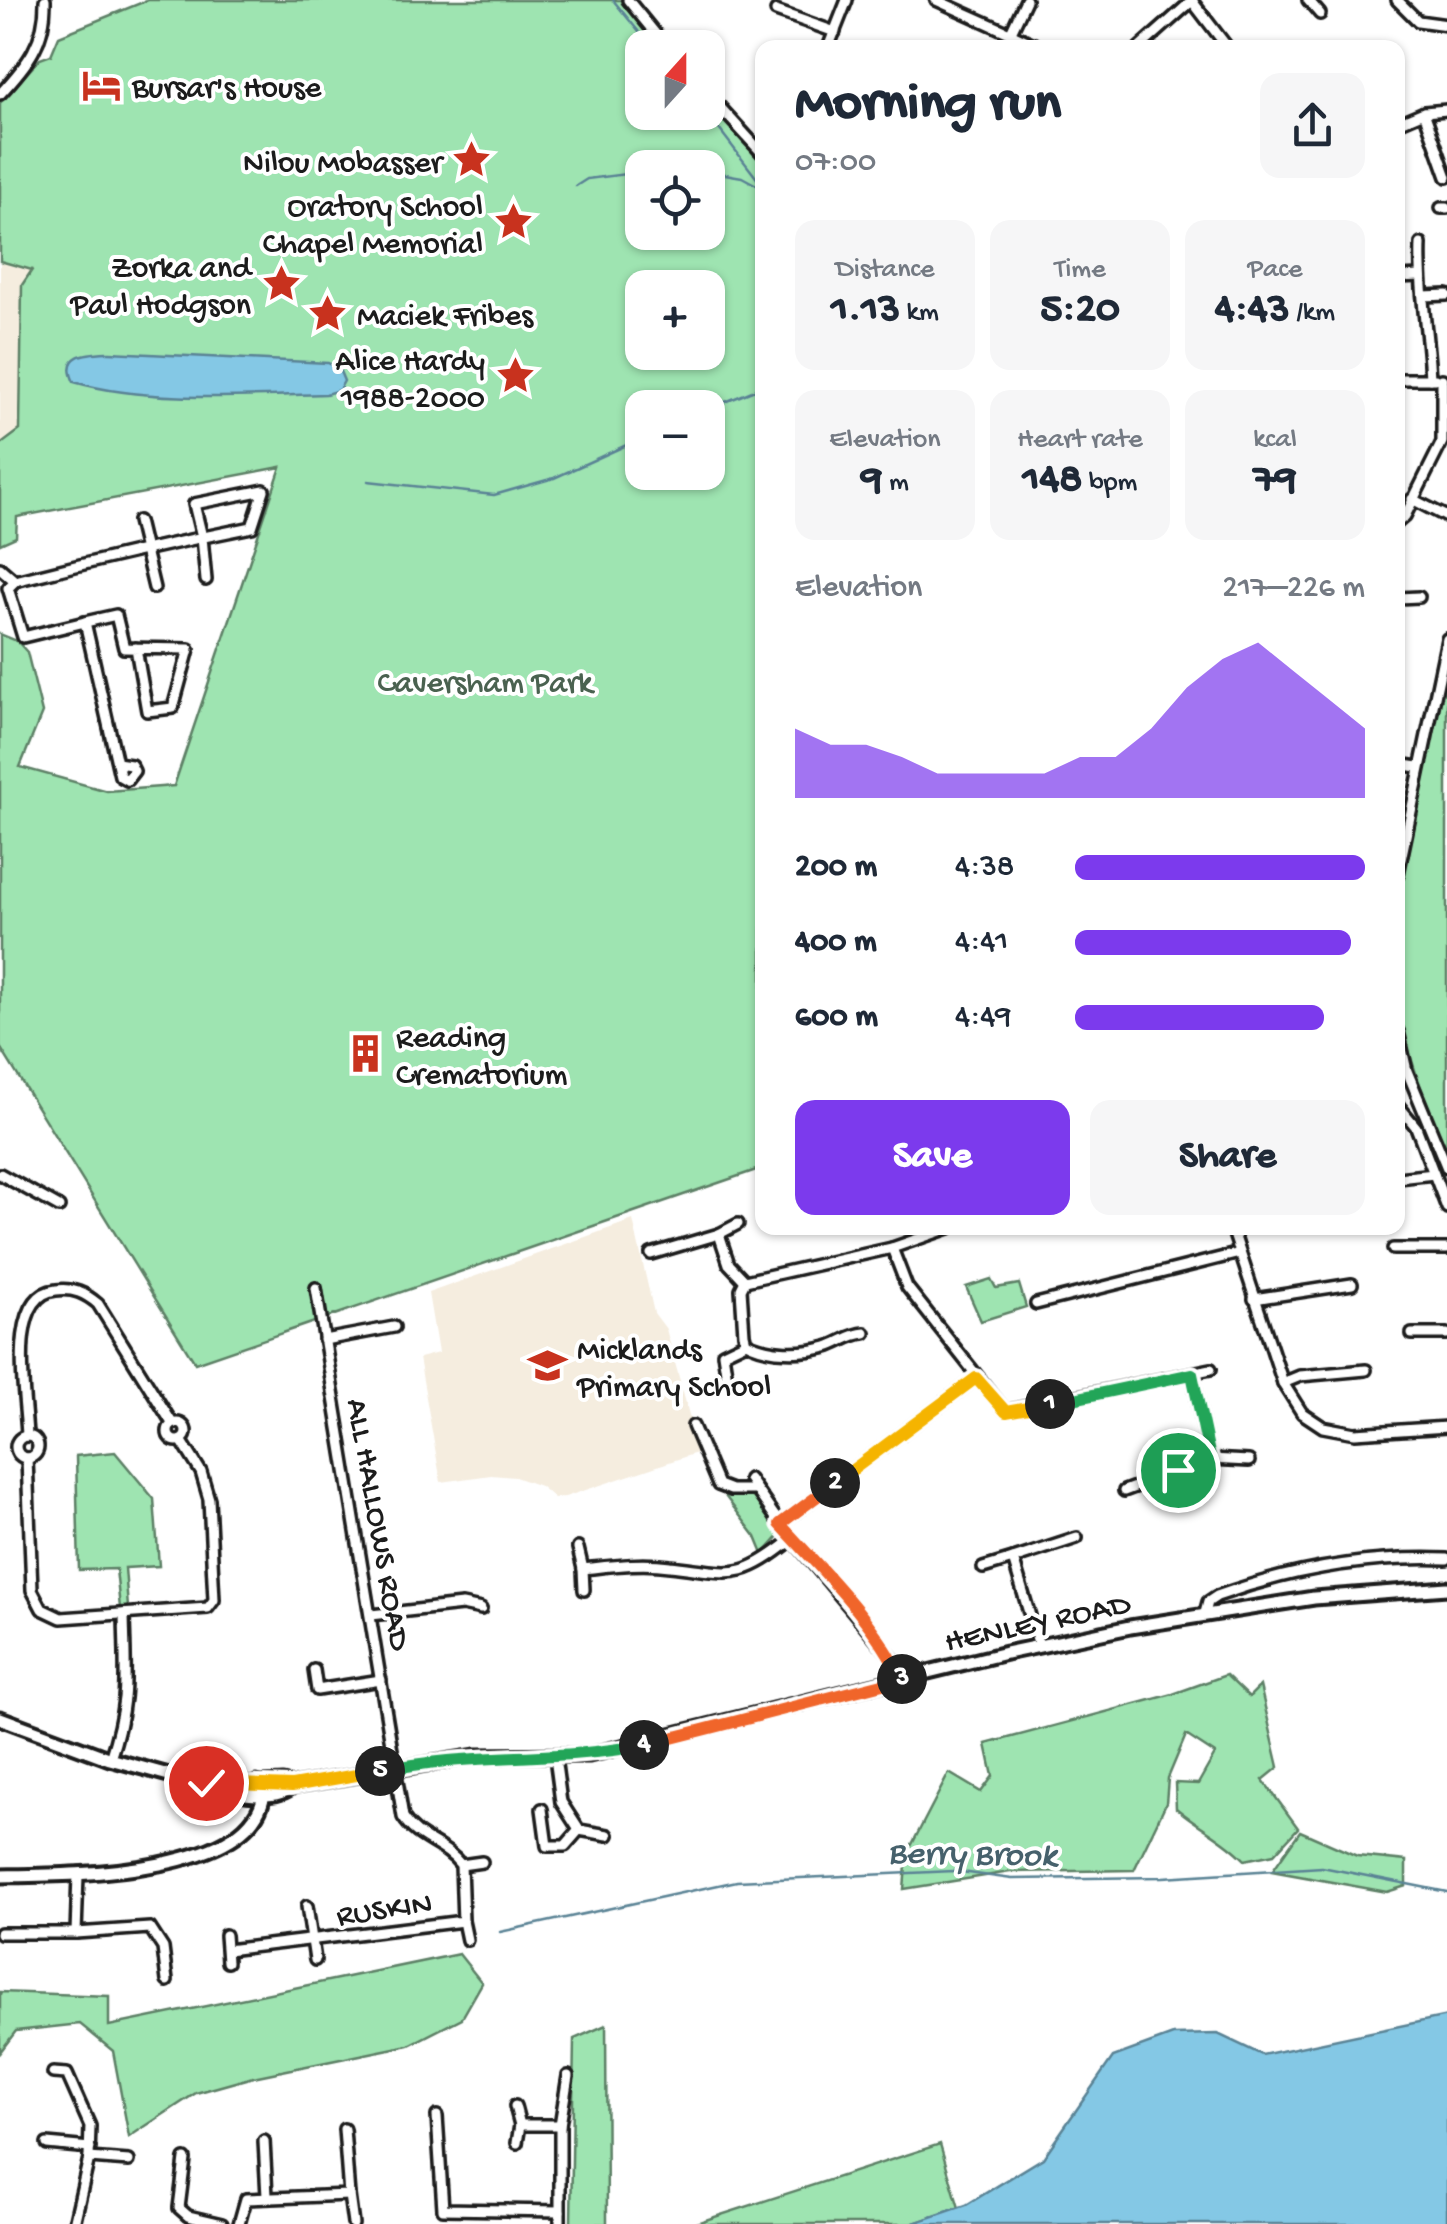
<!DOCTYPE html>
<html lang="en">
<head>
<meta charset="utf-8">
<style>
  body { margin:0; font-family:"Gochi Hand",sans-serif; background:#f6f6f7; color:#1f2937; height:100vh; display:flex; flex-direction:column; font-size:38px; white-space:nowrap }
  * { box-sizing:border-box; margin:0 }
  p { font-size:32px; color:#747a83 }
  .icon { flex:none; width:55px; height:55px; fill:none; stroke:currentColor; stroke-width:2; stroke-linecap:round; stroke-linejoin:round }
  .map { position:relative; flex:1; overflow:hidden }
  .panel { position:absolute; left:755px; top:40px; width:650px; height:1195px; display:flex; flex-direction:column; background:#fff; border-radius:20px; box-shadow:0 2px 8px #0004 }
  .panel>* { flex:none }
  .needle { width:65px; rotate:21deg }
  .tools { position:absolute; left:625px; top:30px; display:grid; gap:20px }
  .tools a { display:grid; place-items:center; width:100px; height:100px; border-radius:20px; background:#fff; box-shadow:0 2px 8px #0004; font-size:50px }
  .pin { position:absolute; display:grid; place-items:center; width:85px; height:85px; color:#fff; margin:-42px; border:5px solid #fff; border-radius:50%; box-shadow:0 2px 10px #0007 }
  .km { position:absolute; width:50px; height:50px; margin:-25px; border-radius:50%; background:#222; color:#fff; font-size:28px; line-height:50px; text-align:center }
  .round { display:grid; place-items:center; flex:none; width:105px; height:105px; border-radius:20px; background:#f6f6f7 }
  .summary { display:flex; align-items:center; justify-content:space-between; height:170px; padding:0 40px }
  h1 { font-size:55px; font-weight:700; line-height:75px }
  .metrics { display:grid; grid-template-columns:repeat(3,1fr); gap:15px; height:170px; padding:10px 40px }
  .metrics div { display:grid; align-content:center; border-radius:20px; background:#f6f6f7; text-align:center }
  .metrics b { font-size:42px; font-weight:700 }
  .metrics small { font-size:28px; font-weight:400 }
  .metrics p { font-size:28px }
  .chart { height:280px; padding:20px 40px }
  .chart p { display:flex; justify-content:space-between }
  .chart svg { width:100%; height:180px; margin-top:10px; fill:#7c3aed; opacity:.7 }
  .cta { display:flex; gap:20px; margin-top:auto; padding:20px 40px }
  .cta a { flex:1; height:115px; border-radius:20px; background:#7c3aed; color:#fff; font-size:40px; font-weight:700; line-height:115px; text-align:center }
  .cta a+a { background:#f6f6f7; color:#1f2937 }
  ul { padding:0 40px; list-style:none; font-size:32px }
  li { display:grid; grid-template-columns:160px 120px 1fr; align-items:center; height:75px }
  li i { height:25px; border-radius:12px; background:#7c3aed }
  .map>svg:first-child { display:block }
  .built { fill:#f5eddf }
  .green { fill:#9ee4b1; stroke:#5d8066; stroke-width:2.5; fill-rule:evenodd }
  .water { fill:#84c8e5; stroke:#5a8395; stroke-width:2.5 }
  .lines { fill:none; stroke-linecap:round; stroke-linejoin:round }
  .stream { stroke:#5a8395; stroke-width:2.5 }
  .minor-casing { stroke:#1c1c1c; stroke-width:16 }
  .major-casing { stroke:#1c1c1c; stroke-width:19 }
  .minor { stroke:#fff; stroke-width:9 }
  .major { stroke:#fff; stroke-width:11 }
  .split-1-casing { stroke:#fff; stroke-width:20 }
  .split-2-casing { stroke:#fff; stroke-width:20 }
  .split-3-casing { stroke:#fff; stroke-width:20 }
  .split-4-casing { stroke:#fff; stroke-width:20 }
  .split-5-casing { stroke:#fff; stroke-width:20 }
  .split-6-casing { stroke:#fff; stroke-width:20 }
  .split-1 { stroke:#22a559; stroke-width:12 }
  .split-2 { stroke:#f5b400; stroke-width:12 }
  .split-3 { stroke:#f0652b; stroke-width:12 }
  .split-4 { stroke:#f0652b; stroke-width:12 }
  .split-5 { stroke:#22a559; stroke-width:12 }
  .split-6 { stroke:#f5b400; stroke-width:12 }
  .labels { text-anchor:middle; stroke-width:8; stroke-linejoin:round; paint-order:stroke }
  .poi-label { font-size:32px; fill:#1c1c1c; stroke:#fff; text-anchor:start }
  .park-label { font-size:32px; fill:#4a6250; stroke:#fff }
  .street-label { font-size:32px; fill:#1c1c1c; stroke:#fff }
  .water-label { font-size:35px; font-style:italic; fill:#46616c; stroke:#fff }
</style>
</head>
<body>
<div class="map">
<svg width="1447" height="2224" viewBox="0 0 1447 2224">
  <rect width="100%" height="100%" fill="#fff"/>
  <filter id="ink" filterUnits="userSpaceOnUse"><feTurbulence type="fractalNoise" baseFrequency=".01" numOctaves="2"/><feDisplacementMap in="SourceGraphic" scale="20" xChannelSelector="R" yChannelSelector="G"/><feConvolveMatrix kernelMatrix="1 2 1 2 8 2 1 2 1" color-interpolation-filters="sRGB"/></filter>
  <g filter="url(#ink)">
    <g class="built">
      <path d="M0,179L79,214L23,285L20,430L0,446Z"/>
      <path d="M633,1220L654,1313L666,1329L699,1452L565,1497L554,1498L540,1486L515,1477L491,1475L441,1482L419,1358L438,1353L428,1293Z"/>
    </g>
    <g class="green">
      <path d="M148,0H630L668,47L642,48V112H708V96L762,163V1168L195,1363L0,1047V634L17,641L27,652L42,713L20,767L107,791L174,786L281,467L17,517L16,537L0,544V445L20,430L22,285L32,270L0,261V103L40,59L51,55L59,36ZM642,168H708V232H642ZM642,288H708V352H642ZM642,408H708V472H642Z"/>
      <path d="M1447,668V1153C1427,1104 1405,1053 1398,1000C1384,901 1423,765 1447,668Z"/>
      <path d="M991,1279L996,1288L1019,1284L1026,1307L981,1321L966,1287Z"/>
      <path d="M115,1452L154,1499L159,1566L125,1568L128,1608H120L116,1569L79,1570L76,1456Z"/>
      <path d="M731,1495L753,1497L781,1534L763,1554L756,1537L725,1496Z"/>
      <path d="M1226,1675L1249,1697L1260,1686L1279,1767L1263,1780L1298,1828L1274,1854L1245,1860C1224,1838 1200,1828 1176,1808L1175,1783L1198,1784L1215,1754L1186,1735L1168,1778L1166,1803L1134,1870L1010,1872L904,1889L907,1854L949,1773L981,1792L993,1776L986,1744L1173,1694Z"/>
      <path d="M1300,1831L1357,1856L1406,1861V1886L1387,1892L1272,1871Z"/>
      <path d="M459,1954L482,1983L462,2018L409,2045L253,2077L196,2093L129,2137L113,2051L80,2024L16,2031L0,2052V1992L109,1996V2026Z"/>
      <path d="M606,2025L607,2224H571L574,2039Z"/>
      <path d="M940,2144L959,2208L911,2224H693Z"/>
    </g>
    <g class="water">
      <path d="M110,352L328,363L339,369L344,381L339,390L326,394C248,396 150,404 74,382C60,353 88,353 110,352Z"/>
      <path d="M1447,2016V2224H911L966,2205L1043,2158L1113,2057L1173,2035L1218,2034L1262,2055Z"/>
    </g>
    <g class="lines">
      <g class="stream">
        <path d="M613,0L652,48"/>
        <path d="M706,112L762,185"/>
        <path d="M708,171L742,177L762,188"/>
        <path d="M576,186L587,179L642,172"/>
        <path d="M708,409L762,387"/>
        <path d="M368,481L494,495L554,478L642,438"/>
        <path d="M500,1932L737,1881L954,1871L1012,1879L1163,1877L1322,1867L1447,1892"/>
      </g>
      <defs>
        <g id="minor">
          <path d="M628,0L667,48"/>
          <path d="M936,0L1043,48"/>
          <path d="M1308,0L1320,14"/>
          <path d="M1397,0L1418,21L1447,25"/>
          <path d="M1192,1L1228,48"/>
          <path d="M776,11L835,32"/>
          <path d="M1011,32L1026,0"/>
          <path d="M828,48L847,0"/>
          <path d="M1139,48L1193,0"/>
          <path d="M0,94C27,65 46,42 45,0"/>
          <path d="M708,94L762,153"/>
          <path d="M1424,112L1447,177"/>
          <path d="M1398,123L1424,112L1447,110"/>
          <path d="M1441,208H1447"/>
          <path d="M1421,244C1419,289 1428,334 1430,379"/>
          <path d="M1398,277L1420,276"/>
          <path d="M1424,296L1447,295"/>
          <path d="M1398,379H1435"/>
          <path d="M1412,499L1447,517"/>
          <path d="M138,521L154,588"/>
          <path d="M1398,522L1405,516L1442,442V379"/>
          <path d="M0,568L15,581"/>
          <path d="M15,581C94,561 172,543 252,527L264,490L194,504L202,537L206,580"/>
          <path d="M15,581L8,588L23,637L85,622L117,763L120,776L127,780L134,771L131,765L117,763"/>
          <path d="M1398,598L1419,597"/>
          <path d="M85,622L116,615L124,648L189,649L173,708L147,711L136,648"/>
          <path d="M1398,764L1418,767"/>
          <path d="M1398,874L1447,639"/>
          <path d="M1398,1031L1407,1071L1447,1168"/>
          <path d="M1398,1105L1416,1127L1447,1208"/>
          <path d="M0,1174L59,1207"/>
          <path d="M1398,1178L1434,1174"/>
          <path d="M949,1228L892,1248L907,1287L1005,1411L1211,1369"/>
          <path d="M1232,1228L1283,1383L1302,1413L1323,1427L1355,1433L1447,1427"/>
          <path d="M719,1234L738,1224"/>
          <path d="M1393,1249H1447"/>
          <path d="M651,1254L719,1234L729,1264L745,1281"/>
          <path d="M745,1281L741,1289L744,1334L746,1342C769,1354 801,1354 827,1347C841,1343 850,1334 865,1333"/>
          <path d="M745,1281L892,1248"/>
          <path d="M1254,1299L1352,1284"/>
          <path d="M1036,1304L1240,1253"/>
          <path d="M1412,1334H1447"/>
          <path d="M324,1340L394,1327"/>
          <path d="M1192,1373L1210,1459L1249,1461"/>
          <path d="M1283,1383L1300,1376L1366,1370"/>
          <path d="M728,1385L723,1353L746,1342"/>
          <circle cx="177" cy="1432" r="9"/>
          <path d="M693,1426L718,1485L731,1490H756"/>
          <path d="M27,1436C26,1400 6,1295 56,1290C74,1288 85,1293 98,1304L172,1423"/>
          <circle cx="27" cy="1447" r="11"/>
          <path d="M27,1458L32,1590L42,1609L61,1618L208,1608L214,1600L209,1499L201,1472L181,1440"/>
          <path d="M749,1479L780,1524L893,1659L902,1679"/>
          <path d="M1124,1491L1210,1459"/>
          <path d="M780,1524L976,1378"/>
          <path d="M578,1548L583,1569C612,1566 641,1562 670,1566C734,1573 739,1582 793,1539"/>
          <path d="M983,1568L1013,1559"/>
          <path d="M583,1569L584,1590"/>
          <path d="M1205,1613L1208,1602L1217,1596C1290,1570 1369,1556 1447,1559"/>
          <path d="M371,1615L462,1605L481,1609"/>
          <path d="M1039,1646L1013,1559L1077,1538"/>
          <path d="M314,1670L317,1690L381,1680"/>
          <path d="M555,1757L561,1802L579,1830L608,1835"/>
          <path d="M110,1759C130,1699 125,1675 124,1614"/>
          <path d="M542,1809L547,1846H565L579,1830"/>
          <path d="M461,1865L482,1862"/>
          <path d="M78,1875L76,1933L150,1928L163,1948L167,1981"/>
          <path d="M307,1906L315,1960"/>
          <path d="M463,1921L467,1940"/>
          <path d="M0,1933H76"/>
          <path d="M225,1935L227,1962"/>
          <path d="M227,1950L463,1921L461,1865C444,1843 418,1841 403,1817L316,1288"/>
          <path d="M53,2073L67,2074L90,2126L89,2158L74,2224"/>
          <path d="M515,2106L520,2125H560"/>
          <path d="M437,2116L443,2209L560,2211"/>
          <path d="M264,2141L267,2196"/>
          <path d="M517,2143L520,2125"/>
          <path d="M47,2144L90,2148"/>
          <path d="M89,2158L129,2161"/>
          <path d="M185,2159L179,2208L188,2216L222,2224"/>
          <path d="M349,2195L353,2224"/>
          <path d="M239,2224L246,2199L349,2195L344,2129"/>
          <path d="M560,2224V2125L568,2076"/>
        </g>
        <g id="major">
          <path d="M0,1718L110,1759L176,1777L224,1786L283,1783L292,1786L475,1756L589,1755L1006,1653L1130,1627L1314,1598L1447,1588"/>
          <path d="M224,1786C239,1797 279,1799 292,1786"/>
          <path d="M0,1876C62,1875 253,1877 264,1793L257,1783"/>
        </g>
      </defs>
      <use href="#minor" class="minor-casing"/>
      <use href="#major" class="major-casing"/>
      <use href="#minor" class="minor"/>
      <use href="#major" class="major"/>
    </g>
  </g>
  <g class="lines" filter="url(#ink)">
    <defs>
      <path id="split-1" d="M1050,1404L1192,1374L1210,1458L1178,1470"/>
      <path id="split-2" d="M835,1483L976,1378L1006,1412L1050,1404"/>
      <path id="split-3" d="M835,1483L780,1524C823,1571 875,1622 902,1679"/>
      <path id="split-4" d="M644,1745L902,1679"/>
      <path id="split-5" d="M380,1771C468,1752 556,1762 644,1745"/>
      <path id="split-6" d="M206,1783L292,1786L380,1771"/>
    </defs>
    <use href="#split-1" class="split-1-casing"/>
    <use href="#split-2" class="split-2-casing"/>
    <use href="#split-3" class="split-3-casing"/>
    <use href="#split-4" class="split-4-casing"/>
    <use href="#split-5" class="split-5-casing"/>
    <use href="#split-6" class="split-6-casing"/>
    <use href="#split-1" class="split-1"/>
    <use href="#split-2" class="split-2"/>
    <use href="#split-3" class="split-3"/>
    <use href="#split-4" class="split-4"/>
    <use href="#split-5" class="split-5"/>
    <use href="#split-6" class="split-6"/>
  </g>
  <defs>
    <symbol id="hotel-bare" viewBox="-9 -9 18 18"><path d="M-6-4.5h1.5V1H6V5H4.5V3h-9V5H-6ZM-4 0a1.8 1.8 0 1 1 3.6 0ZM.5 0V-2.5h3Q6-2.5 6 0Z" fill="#c8321e" stroke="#fff" stroke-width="2.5" paint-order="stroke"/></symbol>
    <symbol id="sight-bare" viewBox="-9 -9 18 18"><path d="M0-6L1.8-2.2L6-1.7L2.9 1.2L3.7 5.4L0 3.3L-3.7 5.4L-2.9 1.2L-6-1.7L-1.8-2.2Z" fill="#c8321e" stroke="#fff" stroke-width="2.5" paint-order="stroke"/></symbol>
    <symbol id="building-bare" viewBox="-9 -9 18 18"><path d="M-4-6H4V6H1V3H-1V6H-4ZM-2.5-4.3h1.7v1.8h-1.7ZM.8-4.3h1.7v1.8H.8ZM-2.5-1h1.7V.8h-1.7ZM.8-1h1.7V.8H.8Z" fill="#c8321e" stroke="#fff" stroke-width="2.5" paint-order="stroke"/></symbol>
    <symbol id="school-bare" viewBox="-9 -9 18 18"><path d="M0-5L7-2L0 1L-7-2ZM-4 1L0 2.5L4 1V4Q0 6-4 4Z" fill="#c8321e" stroke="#fff" stroke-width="2.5" paint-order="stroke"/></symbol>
  </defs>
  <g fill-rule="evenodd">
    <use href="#hotel-bare" x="74" y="58" width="55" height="55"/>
    <use href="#sight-bare" x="444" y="132" width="55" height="55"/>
    <use href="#sight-bare" x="486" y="194" width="55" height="55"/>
    <use href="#sight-bare" x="254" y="256" width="55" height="55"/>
    <use href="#sight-bare" x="300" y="286" width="55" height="55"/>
    <use href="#sight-bare" x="488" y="348" width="55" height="55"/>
    <use href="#building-bare" x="338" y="1026" width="55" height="55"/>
    <use href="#school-bare" x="520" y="1338" width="55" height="55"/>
  </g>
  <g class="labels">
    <g class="poi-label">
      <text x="132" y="96">Bursar's House</text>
      <text x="442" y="171" text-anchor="end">Nilou Mobasser</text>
      <text x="483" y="215" text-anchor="end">Oratory School<tspan x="483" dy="37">Chapel Memorial</tspan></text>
      <text x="251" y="276" text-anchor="end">Zorka and<tspan x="251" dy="37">Paul Hodgson</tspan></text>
      <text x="357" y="324">Maciek Fribes</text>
      <text x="485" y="369" text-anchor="end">Alice Hardy<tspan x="485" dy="37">1988-2000</tspan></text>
      <text x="396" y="1046">Reading<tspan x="396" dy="37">Crematorium</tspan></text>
      <text x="577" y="1358">Micklands<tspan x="577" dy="37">Primary School</tspan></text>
    </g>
    <g class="park-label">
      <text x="485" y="691">Caversham Park</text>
    </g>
    <g class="street-label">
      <text transform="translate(381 1524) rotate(80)" y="11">ALL HALLOWS ROAD</text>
      <text transform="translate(1037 1620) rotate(-12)" y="11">HENLEY ROAD</text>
      <text transform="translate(384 1907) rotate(-8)" y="11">RUSKIN</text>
    </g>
    <g class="water-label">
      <text transform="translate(972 1851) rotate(1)" y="12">Berry Brook</text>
    </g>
  </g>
</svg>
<div class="tools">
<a><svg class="needle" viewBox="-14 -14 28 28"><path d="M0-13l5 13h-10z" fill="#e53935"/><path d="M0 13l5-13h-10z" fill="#747a83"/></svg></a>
<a><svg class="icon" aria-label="locate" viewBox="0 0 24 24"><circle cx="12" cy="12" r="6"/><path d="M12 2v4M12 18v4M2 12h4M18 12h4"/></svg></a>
<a>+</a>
<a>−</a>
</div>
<div class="pin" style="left:1178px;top:1470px;background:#1e9e55"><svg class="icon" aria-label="arrive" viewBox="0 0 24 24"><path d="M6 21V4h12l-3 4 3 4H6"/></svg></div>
<div class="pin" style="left:206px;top:1783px;background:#d93025"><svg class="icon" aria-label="check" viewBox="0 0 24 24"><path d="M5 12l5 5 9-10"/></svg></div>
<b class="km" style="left:1050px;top:1404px">1</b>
<b class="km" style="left:835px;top:1483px">2</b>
<b class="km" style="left:902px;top:1679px">3</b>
<b class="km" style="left:644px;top:1745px">4</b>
<b class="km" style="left:380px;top:1771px">5</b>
<section class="panel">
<div class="summary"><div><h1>Morning run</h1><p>07:00</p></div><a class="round"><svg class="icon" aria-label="share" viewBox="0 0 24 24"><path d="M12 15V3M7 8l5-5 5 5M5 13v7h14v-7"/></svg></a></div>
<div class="metrics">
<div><p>Distance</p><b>1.13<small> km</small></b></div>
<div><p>Time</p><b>5:20</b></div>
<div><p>Pace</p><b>4:43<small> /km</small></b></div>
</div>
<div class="metrics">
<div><p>Elevation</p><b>9<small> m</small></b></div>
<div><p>Heart rate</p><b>148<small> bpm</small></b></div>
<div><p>kcal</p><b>79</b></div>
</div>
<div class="chart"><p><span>Elevation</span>217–226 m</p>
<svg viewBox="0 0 160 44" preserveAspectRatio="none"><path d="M0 44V27L10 31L20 31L30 34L40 38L50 38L60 38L70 38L80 34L90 34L100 27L110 17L120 10L130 6L140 13L150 20L160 27V44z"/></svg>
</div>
<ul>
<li><b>200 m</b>4:38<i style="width:100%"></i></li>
<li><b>400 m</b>4:41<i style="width:95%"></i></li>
<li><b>600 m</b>4:49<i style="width:86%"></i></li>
</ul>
<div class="cta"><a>Save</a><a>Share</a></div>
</section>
</div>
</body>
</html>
